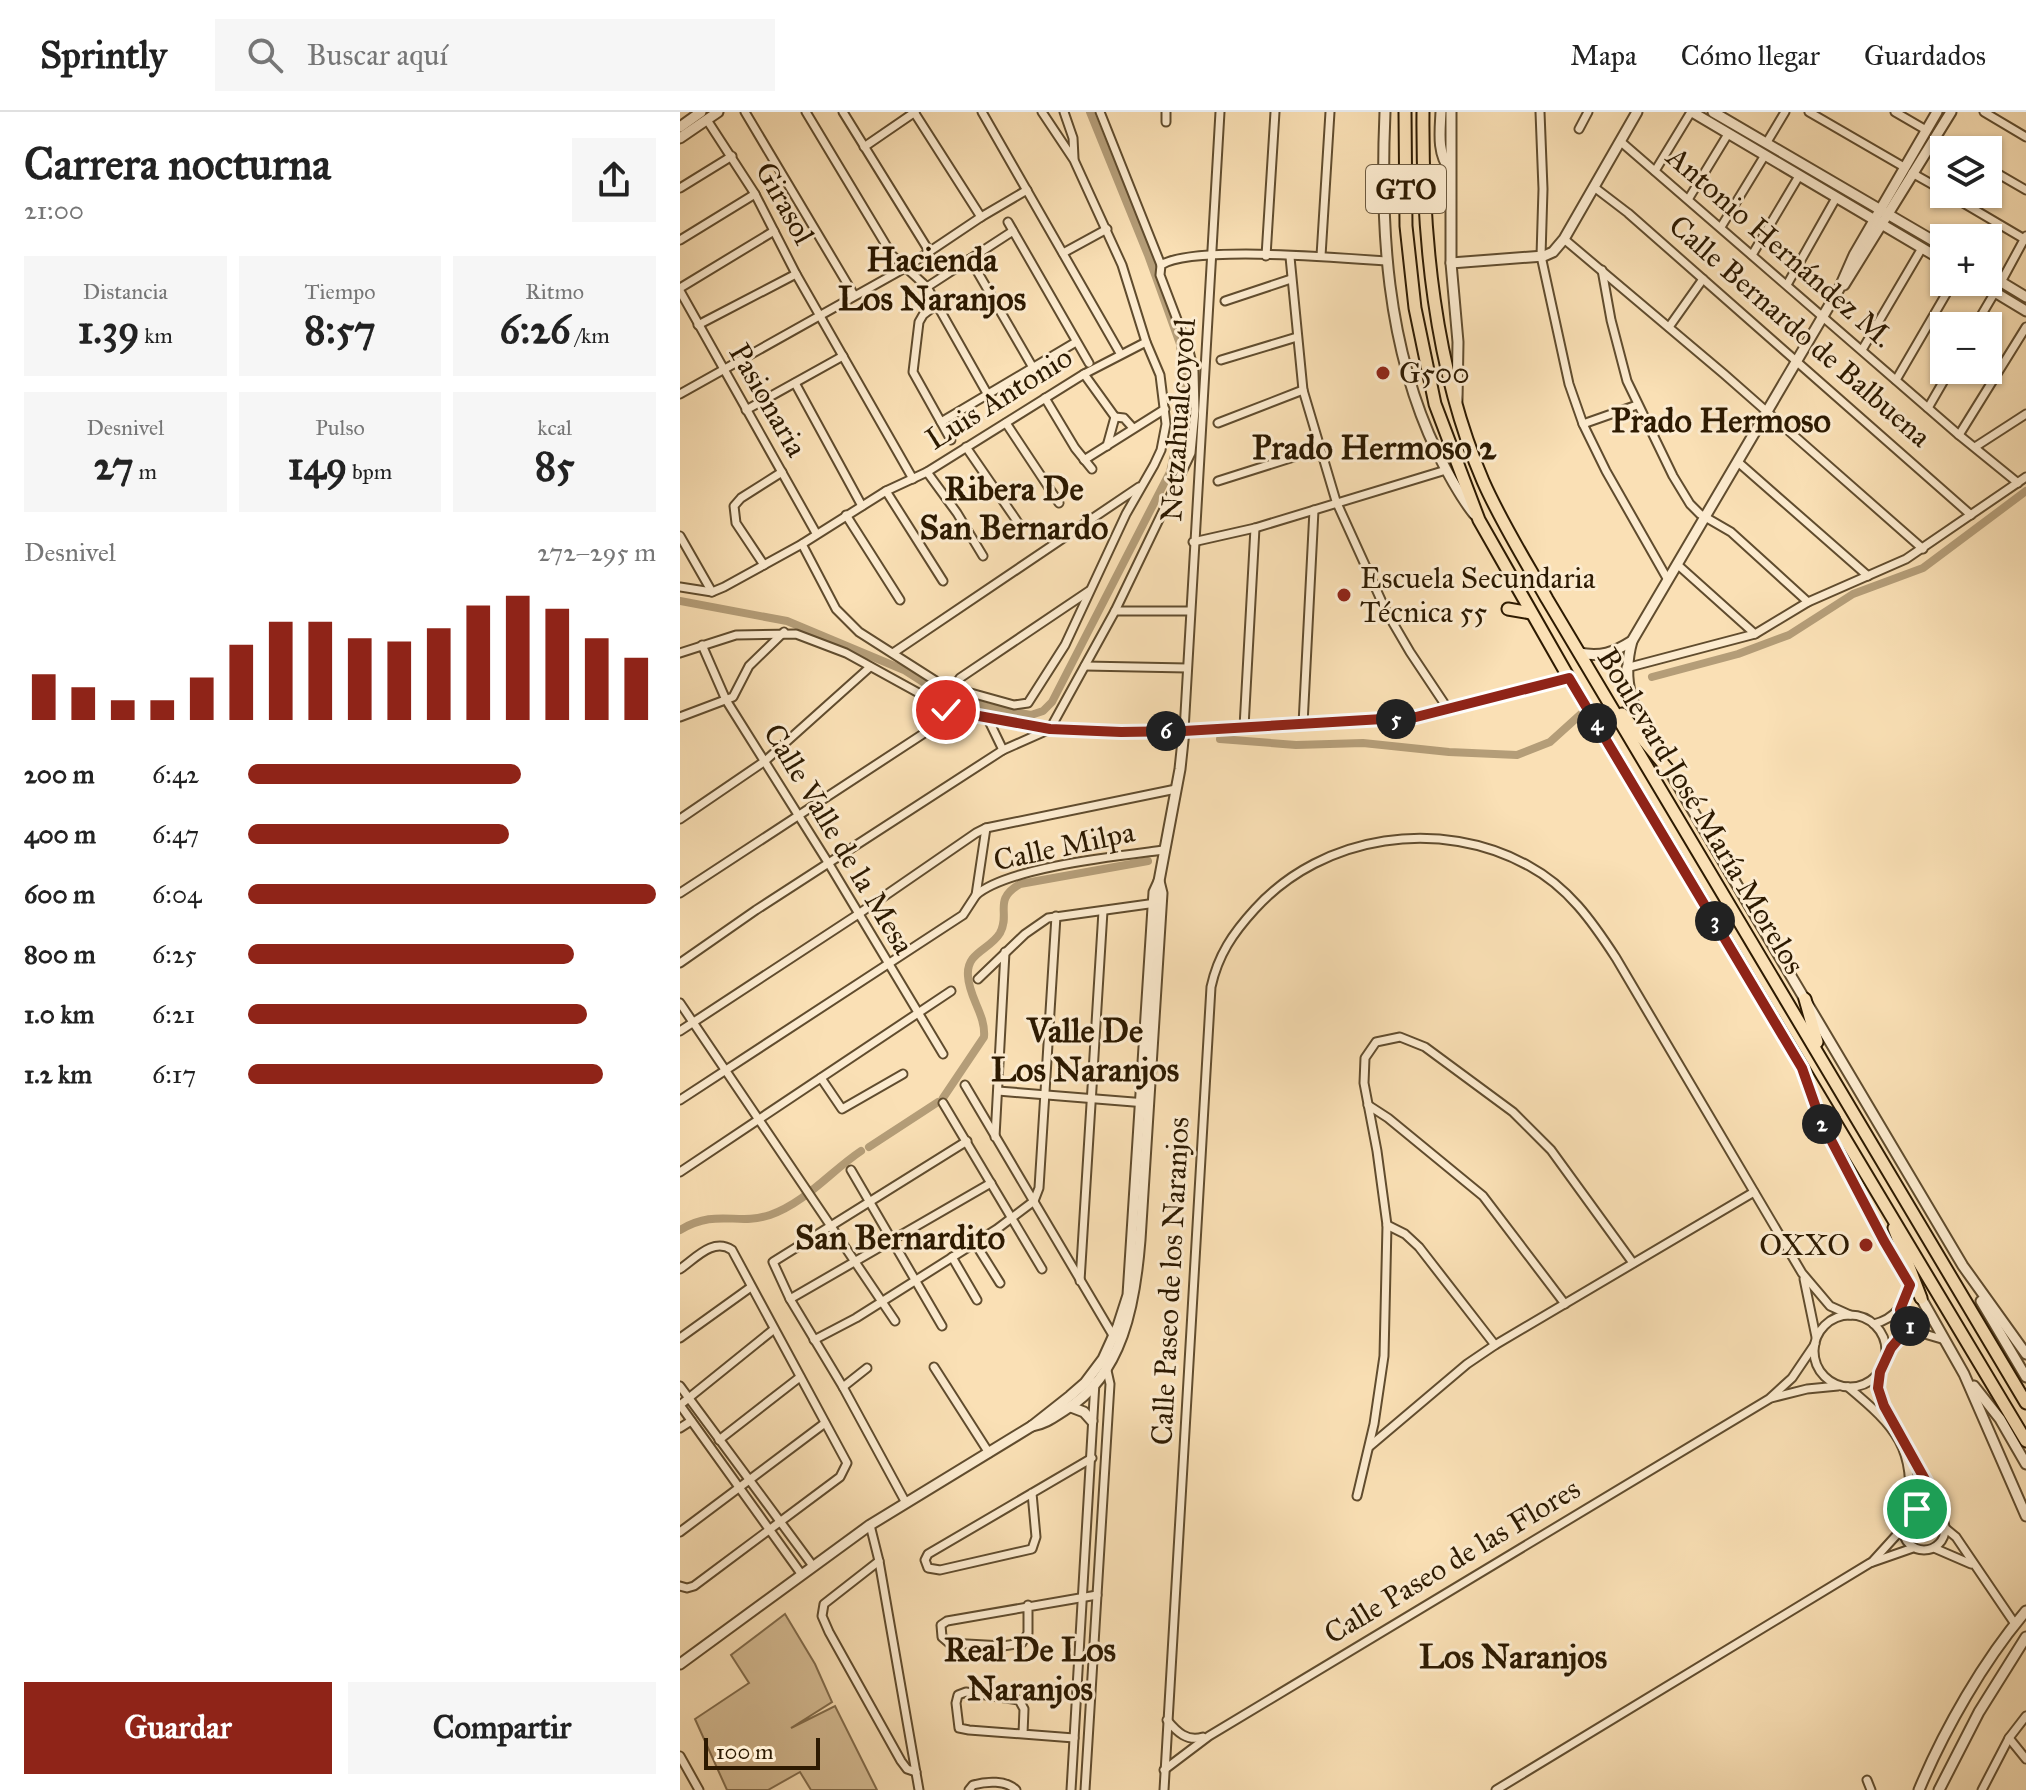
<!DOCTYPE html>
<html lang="es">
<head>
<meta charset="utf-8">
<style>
  body { margin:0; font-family:"IM FELL Great Primer",serif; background:#f6f6f6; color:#222; height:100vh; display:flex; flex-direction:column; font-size:30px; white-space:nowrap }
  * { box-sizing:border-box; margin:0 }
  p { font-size:26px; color:#767676 }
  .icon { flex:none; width:44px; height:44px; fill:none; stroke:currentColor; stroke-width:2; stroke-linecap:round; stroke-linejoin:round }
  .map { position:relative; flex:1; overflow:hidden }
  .sheet { display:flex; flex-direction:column; background:#fff; width:680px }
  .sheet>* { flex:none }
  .fabs { position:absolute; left:1250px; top:24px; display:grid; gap:16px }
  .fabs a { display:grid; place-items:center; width:72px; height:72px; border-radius:0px; background:#fff; box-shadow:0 2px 6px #0004; font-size:40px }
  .scale { position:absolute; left:24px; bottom:20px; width:116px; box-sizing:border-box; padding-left:8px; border:4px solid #2d1a01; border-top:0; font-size:22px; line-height:28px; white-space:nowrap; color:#2d1a01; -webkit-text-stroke:6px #fcebcf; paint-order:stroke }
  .pin { position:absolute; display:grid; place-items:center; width:68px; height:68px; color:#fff; margin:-34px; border:4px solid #fff; border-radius:50%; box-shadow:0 2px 8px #0007 }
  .km { position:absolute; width:40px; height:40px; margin:-20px; border-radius:50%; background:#222; color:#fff; font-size:22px; line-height:40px; text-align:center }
  .round { display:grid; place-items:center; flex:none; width:84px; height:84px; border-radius:0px; background:#f6f6f6 }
  .summary { display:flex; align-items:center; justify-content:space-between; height:136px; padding:0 24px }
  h1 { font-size:44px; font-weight:700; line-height:60px }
  .metrics { display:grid; grid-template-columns:repeat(3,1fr); gap:12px; height:136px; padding:8px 24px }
  .metrics div { display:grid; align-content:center; border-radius:0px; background:#f6f6f6; text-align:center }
  .metrics b { font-size:40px; font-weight:700 }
  .metrics small { font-size:22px; font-weight:400 }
  .metrics p { font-size:22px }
  .chart { height:224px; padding:16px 24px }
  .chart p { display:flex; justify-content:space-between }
  .chart svg { width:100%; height:144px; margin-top:8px; stroke:#8f2418; stroke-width:6 }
  .cta { display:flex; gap:16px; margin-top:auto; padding:16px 24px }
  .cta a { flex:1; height:92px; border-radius:0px; background:#8f2418; color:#fff; font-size:32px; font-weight:700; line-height:92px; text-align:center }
  .cta a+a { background:#f6f6f6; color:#222 }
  ul { padding:0 24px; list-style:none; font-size:26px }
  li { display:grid; grid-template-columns:128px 96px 1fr; align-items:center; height:60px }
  li i { height:20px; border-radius:10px; background:#8f2418 }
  header { display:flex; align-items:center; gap:48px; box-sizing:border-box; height:112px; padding:0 40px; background:#fff; border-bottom:2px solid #e0e0e0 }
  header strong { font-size:38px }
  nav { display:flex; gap:44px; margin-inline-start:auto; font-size:28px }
  .search { width:560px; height:72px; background:#f6f6f6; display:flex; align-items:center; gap:20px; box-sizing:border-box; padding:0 28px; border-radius:0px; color:#767676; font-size:30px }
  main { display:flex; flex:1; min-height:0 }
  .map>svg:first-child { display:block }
  .green { fill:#d7be96; stroke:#826c4c; stroke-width:2 }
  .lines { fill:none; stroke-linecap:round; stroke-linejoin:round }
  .canal { stroke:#b49d78; stroke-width:8 }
  .minor-casing { stroke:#604c2e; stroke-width:11 }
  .tertiary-casing { stroke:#604c2e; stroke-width:13 }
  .primary-casing { stroke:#2d1a01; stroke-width:15 }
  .minor { stroke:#fcebcf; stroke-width:7 }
  .tertiary { stroke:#fcebcf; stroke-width:9 }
  .primary { stroke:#fae0b5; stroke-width:11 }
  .route-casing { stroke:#fff; stroke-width:16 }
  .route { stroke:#8f2418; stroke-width:10 }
  .poi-dot { fill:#8f2418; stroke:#fcebcf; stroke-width:3 }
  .labels { text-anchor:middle; stroke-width:6; stroke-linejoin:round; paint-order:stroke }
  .shield { fill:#fcebcf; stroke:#6b593f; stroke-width:2 }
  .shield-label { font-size:28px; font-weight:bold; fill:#2d1a01 }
  .street-label { font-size:30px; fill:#2d1a01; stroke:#fcebcf }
  .poi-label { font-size:30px; fill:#2d1a01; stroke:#fcebcf; text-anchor:start }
  .quarter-label { font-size:34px; font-weight:bold; fill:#2d1a01; stroke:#fcebcf }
</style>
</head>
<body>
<header>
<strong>Sprintly</strong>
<div class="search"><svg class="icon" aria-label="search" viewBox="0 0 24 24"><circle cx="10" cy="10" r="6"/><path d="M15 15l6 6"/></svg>Buscar aquí</div>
<nav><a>Mapa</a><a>Cómo llegar</a><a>Guardados</a></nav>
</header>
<main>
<section class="sheet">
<div class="summary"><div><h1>Carrera nocturna</h1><p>21:00</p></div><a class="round"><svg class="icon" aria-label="share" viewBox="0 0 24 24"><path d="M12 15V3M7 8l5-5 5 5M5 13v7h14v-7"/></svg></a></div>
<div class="metrics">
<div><p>Distancia</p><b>1.39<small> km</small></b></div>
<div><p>Tiempo</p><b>8:57</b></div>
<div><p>Ritmo</p><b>6:26<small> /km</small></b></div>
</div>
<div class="metrics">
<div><p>Desnivel</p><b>27<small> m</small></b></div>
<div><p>Pulso</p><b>149<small> bpm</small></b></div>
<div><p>kcal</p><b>85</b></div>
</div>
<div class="chart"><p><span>Desnivel</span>272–295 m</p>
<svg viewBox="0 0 160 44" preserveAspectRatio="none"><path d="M5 44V30M15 44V34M25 44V38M35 44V38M45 44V31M55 44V21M65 44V14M75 44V14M85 44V19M95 44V20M105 44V16M115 44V9M125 44V6M135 44V10M145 44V19M155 44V25"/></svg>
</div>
<ul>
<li><b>200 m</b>6:42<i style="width:67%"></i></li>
<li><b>400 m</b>6:47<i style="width:64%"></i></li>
<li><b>600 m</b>6:04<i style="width:100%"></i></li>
<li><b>800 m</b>6:25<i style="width:80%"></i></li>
<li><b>1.0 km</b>6:21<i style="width:83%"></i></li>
<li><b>1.2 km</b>6:17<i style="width:87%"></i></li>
</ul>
<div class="cta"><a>Guardar</a><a>Compartir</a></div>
</section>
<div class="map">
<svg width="1346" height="1678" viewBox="0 0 1346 1678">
  <rect width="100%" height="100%" fill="#fae0b5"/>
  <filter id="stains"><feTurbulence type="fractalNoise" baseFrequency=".0025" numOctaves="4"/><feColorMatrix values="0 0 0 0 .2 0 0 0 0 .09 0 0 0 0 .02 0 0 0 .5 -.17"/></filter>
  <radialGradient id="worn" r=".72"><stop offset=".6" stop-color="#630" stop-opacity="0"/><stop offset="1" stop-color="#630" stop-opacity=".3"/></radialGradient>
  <path class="green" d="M105,1502L135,1552L152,1590L111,1616L155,1594L197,1678H131L120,1660L88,1678H47L15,1607L69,1571L51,1543Z"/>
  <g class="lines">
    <g class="canal">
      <path d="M0,489L107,509L224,558L260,581L311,596L351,603L363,599L372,590L490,360L505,294L500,232L468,143L410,0"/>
      <path d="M972,565L1058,542L1109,523L1173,482L1243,456L1346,379"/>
      <path d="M540,627L616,633L683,631L769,640L837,643L870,630L901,602"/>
      <path d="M263,986L304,925C306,903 289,886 288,864C286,840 310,838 320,821C331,801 312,788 340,772L468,749"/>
      <path d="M189,1035L258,990"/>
      <path d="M0,1118C37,1096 57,1114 90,1103C125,1091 151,1059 181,1039"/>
    </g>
    <defs>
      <g id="minor">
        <path d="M65,0L174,183"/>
        <path d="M126,0L212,143L247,175L308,283"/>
        <path d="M163,0L249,139"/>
        <path d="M234,0L301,105"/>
        <path d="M302,0L440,241"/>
        <path d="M384,0L393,26L394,46"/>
        <path d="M420,0L481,153"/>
        <path d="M860,0L863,77L861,144L889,272L903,312L926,359L988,468"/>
        <path d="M1129,0L1224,55"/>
        <path d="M1215,0L1246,18"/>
        <path d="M1304,0L1346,25"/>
        <path d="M27,8L75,82L116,162L233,367"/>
        <path d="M486,10V0"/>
        <path d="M899,17L908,0"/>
        <path d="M1255,25L1278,38"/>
        <path d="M940,29L1279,323L1338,371"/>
        <path d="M1087,30L1105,0"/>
        <path d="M184,35L235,0"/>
        <path d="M1308,56L1346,78"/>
        <path d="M975,59L1011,0"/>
        <path d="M1232,61L1264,79"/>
        <path d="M914,75L948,101L1291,403"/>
        <path d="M0,76L52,44"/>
        <path d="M1268,82L1346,128"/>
        <path d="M1009,86L1048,22"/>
        <path d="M328,110L409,251"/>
        <path d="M1041,115L1085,43"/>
        <path d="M884,127L1044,262L1243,437"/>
        <path d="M0,128L75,82"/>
        <path d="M383,141L427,117"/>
        <path d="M1072,143L1119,64"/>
        <path d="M586,144L595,0"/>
        <path d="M641,144L650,0"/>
        <path d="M610,145L623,278L656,389L706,499L730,540L768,597"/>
        <path d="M290,147L352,254"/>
        <path d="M922,158L931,208L947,269L993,364L1010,392L1020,402L1051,420L1128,490"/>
        <path d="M1321,170L1346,124"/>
        <path d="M1108,171L1156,86"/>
        <path d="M247,175L333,119"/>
        <path d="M0,176L94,119"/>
        <path d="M0,179L136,421"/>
        <path d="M545,189L611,167"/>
        <path d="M256,193L243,203L239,210L233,260L271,328"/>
        <path d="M18,213L116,162"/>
        <path d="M1295,214L1315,180"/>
        <path d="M989,215L1023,167"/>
        <path d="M1182,238L1242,136"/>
        <path d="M541,248L617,225"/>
        <path d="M404,262L435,305"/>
        <path d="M1216,268L1273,170"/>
        <path d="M115,271L182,394"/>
        <path d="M0,282L225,156L301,105L347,78"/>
        <path d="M365,286L395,336L412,357"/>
        <path d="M1248,296L1270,258"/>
        <path d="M66,298L163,244"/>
        <path d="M435,305L444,306L453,316"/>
        <path d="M261,310L396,230"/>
        <path d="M326,311L379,391"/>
        <path d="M538,311L623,278"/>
        <path d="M903,312L957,293"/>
        <path d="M1279,323L1346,215"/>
        <path d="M427,334L435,305"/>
        <path d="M286,335L339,412"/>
        <path d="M1295,335L1346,302"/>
        <path d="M404,348L485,297"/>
        <path d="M1058,350L1188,464"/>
        <path d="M247,360L277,401L303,444"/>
        <path d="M538,369L639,337"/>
        <path d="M206,379L263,469"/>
        <path d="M166,403L220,488"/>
        <path d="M0,424L32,480"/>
        <path d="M513,430L575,416L766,358"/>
        <path d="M122,432L156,497L179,520L262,573L334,593L348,591L385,533L446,402L474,353L481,338L486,312L480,263L466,230L442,153L394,48L362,0"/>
        <path d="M84,453L56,411L54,394L61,386L102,360"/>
        <path d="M998,453L1075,522"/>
        <path d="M0,475L32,480L44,475L122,432L206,379L247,360L404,262L466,230"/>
        <path d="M435,499H509"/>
        <path d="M22,533L46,588L149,752L263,942"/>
        <path d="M0,541L56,523L116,522L166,541L275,601L370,617L441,620L504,619L540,0"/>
        <path d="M213,541L459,375"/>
        <path d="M405,554L507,556"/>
        <path d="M946,556L1075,522L1128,490L1226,447L1346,365"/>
        <path d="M266,598L270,581L280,566L409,479"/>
        <path d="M0,605L53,585L69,554L104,520"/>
        <path d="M307,605L323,638"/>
        <path d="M623,612L634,398"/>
        <path d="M564,615L575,416"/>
        <path d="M370,617L435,499L511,341L515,299L514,259L509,239L480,163L481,153C512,133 664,146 707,149"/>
        <path d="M0,707L85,649L190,555"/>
        <path d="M0,781L275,601"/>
        <path d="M296,783C329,755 438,744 484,738"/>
        <path d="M0,851L76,798L323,638L368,618"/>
        <path d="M298,867L345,822L368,806L476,791"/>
        <path d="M0,891L215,1209"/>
        <path d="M0,919L177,803L296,721L306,716L496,677"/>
        <path d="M141,966L162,997L223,962"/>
        <path d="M285,973L434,1225"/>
        <path d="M318,979L466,991"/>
        <path d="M0,988L283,803L296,783L306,716"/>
        <path d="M263,991L362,1157"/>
        <path d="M688,993L708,1006L803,1084L885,1192"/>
        <path d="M315,1025L325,840"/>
        <path d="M171,1058L262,1214"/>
        <path d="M0,1060L271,879"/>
        <path d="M354,1089L359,1076L376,804"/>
        <path d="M707,1113L725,1122L739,1135L815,1233"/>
        <path d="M295,1131L320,1171"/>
        <path d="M272,1145L297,1188"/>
        <path d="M0,1157C15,1147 33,1125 52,1138L167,1351L160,1365L14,1474L7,1476L0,1474"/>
        <path d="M1124,1167L1136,1225"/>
        <path d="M400,1169L423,799"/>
        <path d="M110,1187L311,1071"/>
        <path d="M1220,1198L1231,1218"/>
        <circle cx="1170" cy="1239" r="36"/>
        <path d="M1194,1212C1217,1206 1222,1193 1230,1173"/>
        <path d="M93,1218L0,1293L122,1463"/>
        <path d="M0,1226L71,1175"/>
        <path d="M134,1228L176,1206L317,1117L354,1089"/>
        <path d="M1207,1243L1215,1230L1231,1218L1265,1228"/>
        <path d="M254,1255L309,1341"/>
        <path d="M1200,1260L1198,1276L1201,1286L1253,1382L1255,1399"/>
        <path d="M0,1274L133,1454"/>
        <path d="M163,1275L187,1256"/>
        <path d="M1168,1275C1216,1315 1236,1336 1228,1402"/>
        <path d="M1091,1286L1127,1277L1158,1274"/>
        <path d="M0,1316L11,1309"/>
        <path d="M39,1328L120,1265"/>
        <path d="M690,1334L787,1252L815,1233L1074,1080"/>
        <path d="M352,1381L356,1425L352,1437L260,1458L248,1456L245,1448L248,1442L412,1346"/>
        <path d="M677,1384L694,1312L704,1244L707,1113L697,1039L684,971L685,946L696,930L720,925L745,935L833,1000L871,1038L953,1151"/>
        <path d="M226,1391L163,1275L110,1187L93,1150L287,1029"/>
        <circle cx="1244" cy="1417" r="21"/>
        <path d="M190,1413L199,1449L239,1678"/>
        <path d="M1265,1416L1276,1425L1335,1512"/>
        <path d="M0,1420L145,1311"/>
        <path d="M1254,1436L1291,1452"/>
        <path d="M199,1449L144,1492L142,1504L149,1520L221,1649L227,1657L236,1660"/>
        <path d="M1192,1450L1222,1417"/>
        <path d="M348,1493V1521L342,1531L323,1534L269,1531L262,1525L261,1513L267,1509L417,1483"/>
        <path d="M487,1608C497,1620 507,1630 523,1625"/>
        <path d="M343,1622L344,1597L339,1588L286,1580L278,1583L276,1591L279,1616L289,1618L394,1626"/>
        <path d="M1329,1626L1346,1647"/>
        <path d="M0,1644L19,1678"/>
        <path d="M484,1658L529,1624L1089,1287L1112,1266L1135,1232"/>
        <path d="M1187,1668L1191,1678"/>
        <path d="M289,1678L293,1673C307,1669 326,1668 336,1678"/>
        <path d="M391,1678L415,1270"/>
        <path d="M405,1678L430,1272L426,1254"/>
        <path d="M484,1678L531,875C538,843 553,821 575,797C643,722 761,705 849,754C888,775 912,809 936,846L1122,1161L1150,1194L1170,1203"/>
        <path d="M816,1678L1190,1451L1233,1436"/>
        <path d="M1302,1678L1329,1626L1346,1604"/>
      </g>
      <g id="tertiary">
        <path d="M705,0C700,115 706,234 757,340C768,362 779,383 794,402"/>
        <path d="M761,0C760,20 757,41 770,58"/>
        <path d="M771,0V151L778,230L777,289"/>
        <path d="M1012,0L1264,149"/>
        <path d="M1033,0L1264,135"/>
        <path d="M0,15L21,0"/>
        <path d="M0,26L38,0"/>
        <path d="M771,151L864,144L873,140L884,127L957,0"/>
        <path d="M1308,162L1346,185"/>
        <path d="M1298,170L1346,199"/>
        <path d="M1164,173L1271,0"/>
        <path d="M952,529C939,576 957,602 979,642"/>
        <path d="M899,541C921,545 933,541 952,529L1159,177L1174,143L1257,0"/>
        <path d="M987,655L1283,1154L1346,1242"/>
        <path d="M1126,969L1140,1007L1204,1129L1220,1158L1241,1186L1284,1262L1346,1404"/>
        <path d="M1301,1189L1346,1265"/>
        <path d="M1294,1274L1320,1307L1346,1352"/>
        <path d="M391,1295L404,1300L412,1309"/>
        <path d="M352,1314C365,1312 374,1305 385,1298C443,1263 455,1191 460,1128L482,781L479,769"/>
        <path d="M0,1552L190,1413L352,1314L390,1284L405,1271L423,1247L438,1214L448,1183L474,780L479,769L500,657L504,619L736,605L889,566"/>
        <path d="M1239,1678C1264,1618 1304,1548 1346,1499"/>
        <path d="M1259,1678L1299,1600L1346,1525"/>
      </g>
      <g id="primary">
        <path d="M725,0L726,114L735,196L755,292L799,408L889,566L1346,1329"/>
        <path d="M743,0C742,123 754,255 803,369C821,410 845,448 867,487L1346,1291"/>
        <path d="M828,497L851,501"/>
        <path d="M942,602L990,660"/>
        <path d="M1125,887L1137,930"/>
        <path d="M1214,1116L1241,1186"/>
      </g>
    </defs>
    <use href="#minor" class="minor-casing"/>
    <use href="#tertiary" class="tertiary-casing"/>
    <use href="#primary" class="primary-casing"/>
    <use href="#minor" class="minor"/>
    <use href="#tertiary" class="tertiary"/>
    <use href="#primary" class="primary"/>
  </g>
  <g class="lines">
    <defs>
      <path id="route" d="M266,598L370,617L441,620L504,619L736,605L889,566L1122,956L1140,1007L1204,1129L1230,1173L1220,1198L1231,1218L1221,1224L1211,1236L1200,1260L1198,1276L1204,1294L1253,1382L1255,1399L1246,1396L1237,1397"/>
    </defs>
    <use href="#route" class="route-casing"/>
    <use href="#route" class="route"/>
  </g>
  <g class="poi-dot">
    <circle cx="703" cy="261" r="8"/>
    <circle cx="664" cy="483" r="8"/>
    <circle cx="1186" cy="1133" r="8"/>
  </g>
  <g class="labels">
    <rect class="shield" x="686" y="53" width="80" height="48" rx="6"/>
    <g class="shield-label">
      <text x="726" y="87">GTO</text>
    </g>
    <g class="street-label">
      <text transform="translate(105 91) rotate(61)" y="10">Girasol</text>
      <text transform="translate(1100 135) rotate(41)" y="10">Antonio Hernández M.</text>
      <text transform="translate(1120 219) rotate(41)" y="10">Calle Bernardo de Balbuena</text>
      <text transform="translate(319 286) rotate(-32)" y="10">Luis Antonio</text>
      <text transform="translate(88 288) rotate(60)" y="10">Pasionaria</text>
      <text transform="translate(498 308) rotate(-86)" y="10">Netzahualcoyotl</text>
      <text transform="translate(1021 699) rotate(59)" y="10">Boulevard José María Morelos</text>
      <text transform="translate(159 727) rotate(59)" y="10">Calle Valle de la Mesa</text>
      <text transform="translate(384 734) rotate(-12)" y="10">Calle Milpa</text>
      <text transform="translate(490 1169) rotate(-87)" y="10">Calle Paseo de los Naranjos</text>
      <text transform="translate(772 1449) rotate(-31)" y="10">Calle Paseo de las Flores</text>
    </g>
    <g class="poi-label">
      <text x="719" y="271">G500</text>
      <text x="680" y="476">Escuela Secundaria<tspan x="680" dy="34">Técnica 55</tspan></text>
      <text x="1170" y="1143" text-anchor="end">OXXO</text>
    </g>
    <g class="quarter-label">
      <text x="252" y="159">Hacienda<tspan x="252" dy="39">Los Naranjos</tspan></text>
      <text x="1041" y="320">Prado Hermoso</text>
      <text x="694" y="347">Prado Hermoso 2</text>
      <text x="334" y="388">Ribera De<tspan x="334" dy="39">San Bernardo</tspan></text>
      <text x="405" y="930">Valle De<tspan x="405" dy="39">Los Naranjos</tspan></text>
      <text x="220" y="1137">San Bernardito</text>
      <text x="350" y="1549">Real De Los<tspan x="350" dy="39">Naranjos</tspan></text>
      <text x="833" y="1556">Los Naranjos</text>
    </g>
  </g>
  <rect width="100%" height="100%" filter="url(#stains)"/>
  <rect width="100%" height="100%" fill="url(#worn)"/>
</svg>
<div class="fabs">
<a><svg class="icon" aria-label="layers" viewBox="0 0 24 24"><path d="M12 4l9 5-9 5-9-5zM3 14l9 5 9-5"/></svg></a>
<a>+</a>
<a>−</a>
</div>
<div class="scale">100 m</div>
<div class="pin" style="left:1237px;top:1397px;background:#1e9e55"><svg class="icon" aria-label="arrive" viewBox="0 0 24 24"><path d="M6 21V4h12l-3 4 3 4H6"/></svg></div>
<div class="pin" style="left:266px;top:598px;background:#d93025"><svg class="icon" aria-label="check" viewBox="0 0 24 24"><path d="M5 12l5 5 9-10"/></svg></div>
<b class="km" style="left:1230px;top:1214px">1</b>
<b class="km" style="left:1142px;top:1012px">2</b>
<b class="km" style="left:1035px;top:809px">3</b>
<b class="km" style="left:917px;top:611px">4</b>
<b class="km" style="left:716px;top:607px">5</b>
<b class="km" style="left:486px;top:619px">6</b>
</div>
</main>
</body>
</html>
